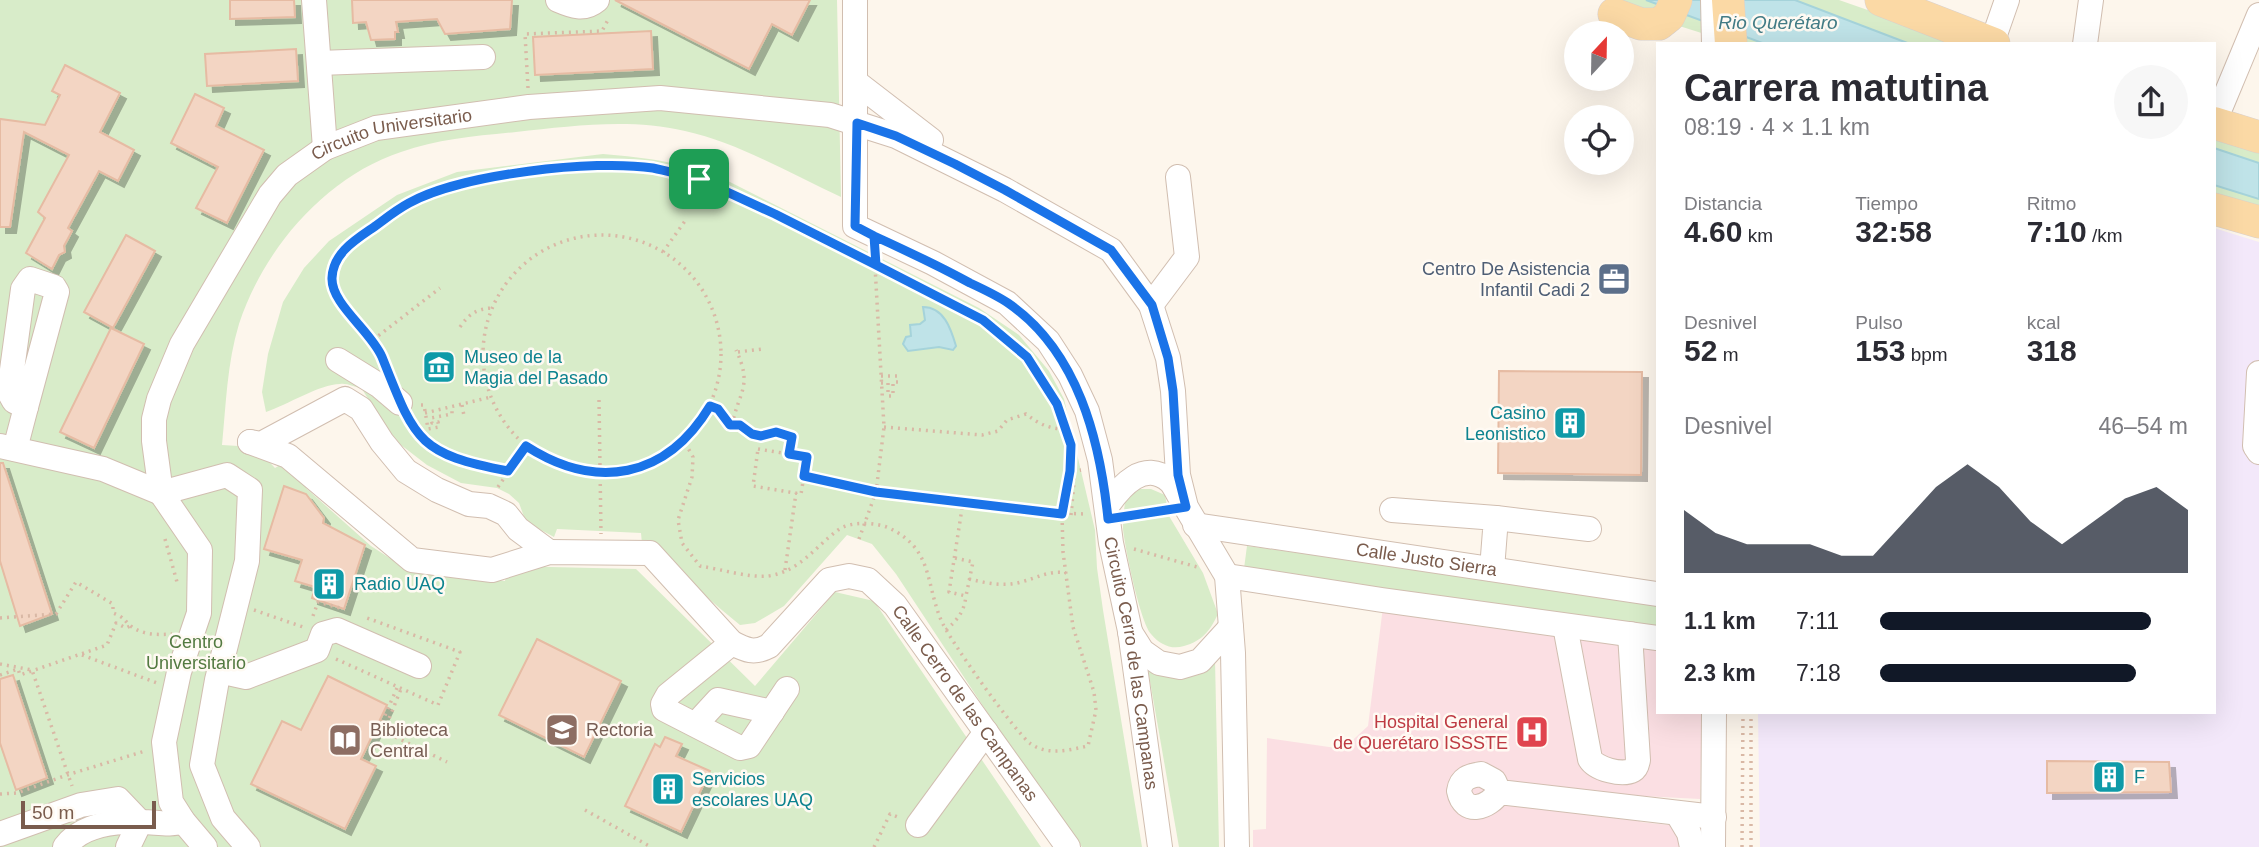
<!DOCTYPE html>
<html lang="es">
<head>
<meta charset="utf-8">
<style>
  body { margin:0; font-family:Helvetica,sans-serif; background:#f7f7f7; color:#2b2b33; height:100vh; display:flex; flex-direction:column; font-size:26px; white-space:nowrap }
  * { box-sizing:border-box; margin:0 }
  p { font-size:23px; color:#7c7c81 }
  .icon { flex:none; width:38px; height:38px; fill:none; stroke:currentColor; stroke-width:2; stroke-linecap:round; stroke-linejoin:round }
  .map { position:relative; flex:1; overflow:hidden }
  .side { position:absolute; left:1656px; top:42px; width:560px; height:672px; display:flex; flex-direction:column; background:#fff; border-radius:0px; box-shadow:0 7px 28px #0002 }
  .side>* { flex:none }
  .needle { width:46px; rotate:22deg }
  .buttons { position:absolute; left:1564px; top:21px; display:grid; gap:14px }
  .buttons a { display:grid; place-items:center; width:70px; height:70px; border-radius:50%; background:#fff; box-shadow:0 7px 28px #0002; font-size:35px }
  .scale { position:absolute; left:21px; bottom:18px; width:135px; box-sizing:border-box; padding-left:7px; border:4px solid #7a5c4d; border-top:0; font-size:19px; line-height:24px; white-space:nowrap; color:#7a5c4d; -webkit-text-stroke:5px #fffaf3; paint-order:stroke }
  .pin { position:absolute; display:grid; place-items:center; width:60px; height:60px; color:#fff; margin:-30px; border-radius:14px; box-shadow:0 4px 10px #0006 }
  .round { display:grid; place-items:center; flex:none; width:74px; height:74px; border-radius:37px; background:#f7f7f7 }
  .summary { display:flex; align-items:center; justify-content:space-between; height:119px; padding:0 28px }
  h1 { font-size:38px; font-weight:700; line-height:52px }
  .figures { display:grid; grid-template-columns:repeat(3,1fr); gap:10px; height:119px; padding:7px 28px }
  .figures div { display:grid; align-content:center }
  .figures b { font-size:30px; font-weight:700 }
  .figures small { font-size:19px; font-weight:400 }
  .figures p { font-size:19px }
  .chart { height:196px; padding:14px 28px }
  .chart p { display:flex; justify-content:space-between }
  .chart svg { width:100%; height:126px; margin-top:7px; fill:#111827; opacity:.7 }
  ul { padding:0 28px; list-style:none; font-size:23px }
  li { display:grid; grid-template-columns:112px 84px 1fr; align-items:center; height:52px }
  li i { height:18px; border-radius:9px; background:#111827 }
  .map>svg:first-child { display:block }
  .education { fill:#f3e8fa }
  .medical { fill:#fbdfe3 }
  .green { fill:#d8ecc9 }
  .water { fill:#bfe3e8; stroke:#a5d3da; stroke-width:2 }
  .building { fill:#f3d5c3; stroke:#e6bba3; stroke-width:2; filter:url(#shadow) }
  .lines { fill:none; stroke-linecap:round; stroke-linejoin:round }
  .minor-casing { stroke:#d1beb0; stroke-width:26 }
  .major-casing { stroke:#dad1cd; stroke-width:33 }
  .path { stroke:#d9b8a5; stroke-width:3.5; stroke-dasharray:2 5; stroke-linecap:butt }
  .minor { stroke:#fff; stroke-width:24 }
  .major { stroke:#fbd9a5; stroke-width:32 }
  .route-casing { stroke:#fff; stroke-width:14 }
  .route { stroke:#1a73e8; stroke-width:9 }
  .labels { text-anchor:middle; stroke-width:5; stroke-linejoin:round; paint-order:stroke }
  .street-label { font-size:18px; fill:#7a5c4d; stroke:#fffaf3 }
  .service-label { font-size:18px; fill:#4e5e75; stroke:#fffaf3; text-anchor:end }
  .culture-label { font-size:18px; fill:#0d838f; stroke:#fffaf3; text-anchor:start }
  .park-label { font-size:18px; fill:#537a41; stroke:#fffaf3 }
  .health-label { font-size:18px; fill:#be3a42; stroke:#fffaf3; text-anchor:end }
  .education-label { font-size:18px; fill:#785e54; stroke:#fffaf3; text-anchor:start }
  .water-label { font-size:19px; font-style:italic; fill:#437c86; stroke:#fffaf3 }
</style>
</head>
<body>
<div class="map">
<svg width="2259" height="847" viewBox="0 0 2259 847">
  <defs>
    <filter id="shadow"><feDropShadow dx="6" dy="6" stdDeviation="0" flood-color="#0004"/></filter>
  </defs>
  <rect width="100%" height="100%" fill="#fdf6ec"/>
  <path class="education" d="M2214,228L2259,242V847H1760L1758,712H2214Z"/>
  <path class="medical" d="M1383,607L1657,645V712H1702L1700,799L1642,796L1640,822L1699,828V847H1253V830L1266,829L1267,738L1343,749L1368,726Z"/>
  <g class="green">
    <path d="M0,0H837L841,197C791,174 739,143 685,131C629,118 572,126 516,132C477,136 438,139 401,152C325,177 263,250 239,324C227,363 226,405 222,445L255,447L275,468L280,465L294,467L307,489L371,546L388,557L422,572L505,581L508,566L636,569L755,686L835,592L874,601L1041,847H0Z"/>
    <path d="M1618,0H1839L1965,44H1736L1629,10Z"/>
    <path d="M2214,137L2259,150V211L2214,197Z"/>
    <path d="M603,154C647,158 687,162 728,181L979,308L1019,335L1049,371L1064,399L1095,530L1097,568L1103,610L1142,847H1082L1022,765L896,574L872,544L847,535L784,606L755,623L740,625C727,614 714,604 702,592C685,574 669,548 642,544L641,533L557,529L554,537L526,522L519,503L509,494L497,488L461,483L427,465L401,445L385,426L362,389C355,387 347,383 340,384C320,384 287,405 266,412L262,392L268,354L283,302L304,268L329,241L397,195L457,172Z"/>
    <path d="M1136,489H1151L1165,495L1169,516L1203,573L1218,614C1210,631 1202,641 1184,646C1172,650 1160,645 1151,634C1140,621 1125,548 1123,529C1123,519 1124,507 1126,497Z"/>
    <path d="M1247,546L1657,601V632L1243,576Z"/>
    <path d="M1215,660L1219,847H1179L1147,664Z"/>
  </g>
  <g class="water">
    <path d="M1646,0H1795L1910,44H1765Z"/>
    <path d="M2214,148L2259,163V199L2214,185Z"/>
    <path d="M923,307C944,307 951,329 956,346L953,350L939,347L908,351L903,344L906,337L911,336L910,325L920,324L925,320Z"/>
  </g>
  <g class="building">
    <path d="M230,0H294L295,17L230,19Z"/>
    <path d="M352,0H512L510,29L445,34L437,19L396,22L398,32H395V39L371,40L366,22L353,23Z"/>
    <path d="M615,0H810L792,35L772,24L749,69Z"/>
    <path d="M651,31L653,69L535,75L533,37Z"/>
    <path d="M296,49L298,81L207,86L205,54Z"/>
    <path d="M65,65L120,93L100,132L134,150L118,181L99,171L68,228L72,231L64,246L65,252L59,255L52,269L26,253L45,218L38,212L69,155L24,132L10,227H0V119L45,125L60,95L52,91Z"/>
    <path d="M195,94L224,108L216,126L264,150L227,223L196,208L218,167L171,143Z"/>
    <path d="M126,235L155,251L113,328L84,312Z"/>
    <path d="M111,328L144,344L94,448L60,432Z"/>
    <path d="M1499,371L1642,372L1641,475L1498,473Z"/>
    <path d="M0,463H3L52,614L20,626L0,561Z"/>
    <path d="M284,486L306,494L324,518L323,523L365,545L344,609L312,598L315,587L295,581L302,560L264,549Z"/>
    <path d="M537,639L621,681L584,757L499,715Z"/>
    <path d="M13,675L47,778L16,790L0,743V679Z"/>
    <path d="M328,676L387,705L361,759L376,766L345,829L251,784L282,721L301,730Z"/>
    <path d="M665,737L682,744L676,756L710,771L681,832L625,806L655,744L660,747Z"/>
    <path d="M2047,761L2169,762L2171,792L2047,793Z"/>
  </g>
  <g class="lines">
    <defs>
      <g id="minor">
        <path d="M314,0L325,148"/>
        <path d="M558,0C572,6 584,11 597,0"/>
        <path id="s1" d="M855,0V226L933,263L1007,303L1048,341L1070,375L1087,411L1100,460L1111,543L1130,631L1160,847"/>
        <path d="M1713,0L1714,44"/>
        <path d="M1992,43L2007,0"/>
        <path d="M2085,44L2091,0"/>
        <path d="M319,63L483,57"/>
        <path d="M857,83L931,140"/>
        <path d="M2214,123L2259,15"/>
        <path d="M30,279L54,287L57,292L26,407L14,401L9,392L23,289Z"/>
        <path d="M1151,305L1187,257L1178,177"/>
        <path d="M338,360L380,386L400,403"/>
        <path d="M2259,373L2255,446L2259,452"/>
        <path id="s2" d="M250,442L288,456L412,560L492,570L549,552L650,553L732,643C746,650 754,654 769,646L829,580L849,576L868,580L895,605L1068,847"/>
        <path d="M250,442L261,444L345,399L361,409L382,442L406,471L437,490L469,504L489,506L506,514L518,529L549,552"/>
        <path d="M0,446L103,469L161,493L227,475L250,490L247,561L217,680L202,765L223,818L248,847"/>
        <path d="M15,449L26,407"/>
        <path d="M1107,506C1121,486 1144,459 1170,481C1175,486 1178,495 1182,500"/>
        <path d="M1392,510L1496,518L1492,569"/>
        <path d="M1496,518L1589,529"/>
        <path id="s3" d="M1195,525L1657,594"/>
        <path d="M1227,576L1382,600L1657,638"/>
        <path d="M1565,626L1590,759C1596,769 1622,776 1633,770C1637,768 1637,764 1638,760L1630,634"/>
        <path d="M1130,632L1142,651L1159,663L1180,667L1200,661L1231,627"/>
        <path d="M732,643L668,695L663,704L664,709L740,748L749,746L787,689"/>
        <path d="M219,671L246,677L317,650L323,634L337,630L419,666"/>
        <path d="M696,724L718,700L772,712"/>
        <path d="M1499,792L1494,781L1481,774C1469,776 1461,778 1459,791C1464,816 1489,808 1499,792L1714,817"/>
        <path d="M1677,813L1689,833L1692,847"/>
        <path d="M918,825L986,732"/>
        <path d="M0,834L81,805L118,799L140,822L128,847"/>
        <path d="M65,847C82,824 116,821 143,822C156,822 171,826 183,821"/>
        <path id="s4" d="M205,847L183,821L171,802L164,742L179,672L199,613L200,550L161,493L154,441V419L159,399L182,344L270,195L287,175L325,148L376,128L529,107L660,98L830,115L896,136L1005,190L1111,250L1151,305L1168,358L1173,391L1178,475L1186,507L1227,576L1233,653L1237,847"/>
        <path d="M1713,847L1714,712"/>
      </g>
      <g id="major">
        <path d="M1728,0L1731,44"/>
        <path d="M1881,0L1994,44"/>
        <path d="M1614,14L1641,24H1659L1669,16L1676,0"/>
        <path d="M2214,123L2259,137"/>
        <path d="M2214,209L2259,222"/>
      </g>
    </defs>
    <use href="#minor" class="minor-casing"/>
    <use href="#major" class="major-casing"/>
    <g class="path">
      <path d="M528,88L525,34L602,31L609,18"/>
      <circle cx="602" cy="354" r="119"/>
      <path d="M663,252L685,221"/>
      <path d="M460,327C469,314 476,309 492,308"/>
      <path d="M373,340L440,288"/>
      <path d="M738,352L762,349"/>
      <path d="M385,365L377,346L334,293L332,279L334,265L350,244L410,202L470,181L528,172L607,166L652,168L699,179L775,214L983,320L1027,357L1057,404L1071,445L1070,471L1062,514L1063,552L1073,627L1094,692L1096,710L1088,746C1068,750 1049,756 1031,744C1017,735 948,638 941,620C925,581 933,549 889,528C875,522 850,521 838,530C815,547 799,572 768,576C749,578 720,569 700,566L682,543L678,520L692,477L693,457L684,441"/>
      <path d="M881,376H898"/>
      <path d="M881,383H888V396H893V382H898"/>
      <path d="M599,400L601,534"/>
      <path d="M421,405H424L428,429L439,427L438,422L432,423L431,418L452,414V407"/>
      <path d="M462,405L464,416"/>
      <path d="M710,406L718,409L730,425H740L752,434L760,436L776,432L792,437L789,454"/>
      <path d="M425,413L491,397"/>
      <path d="M408,420C432,458 467,463 508,471"/>
      <path d="M732,425C739,391 753,386 736,350"/>
      <path d="M884,427L982,435L998,431L1007,420L1026,414C1039,424 1049,429 1066,429"/>
      <path d="M758,449L807,457L801,494L753,486Z"/>
      <path d="M804,476L876,492L1054,513L1087,514"/>
      <path d="M498,487L526,446"/>
      <path d="M1071,515L1075,471L1081,470"/>
      <path d="M1129,516L1166,510"/>
      <path d="M165,539L177,582"/>
      <path d="M859,539L876,492L884,427L875,266"/>
      <path d="M1134,549L1197,567"/>
      <path d="M955,558L973,562L966,596L949,592L963,502"/>
      <path d="M785,570L796,493"/>
      <path d="M969,579C986,583 1004,587 1021,582C1037,578 1049,570 1066,573"/>
      <path d="M254,610L303,627"/>
      <path d="M313,616L318,602L340,608"/>
      <path d="M0,618L56,614L76,582L113,604V613C126,618 123,620 132,627C144,635 158,635 172,634"/>
      <path d="M946,630C958,619 964,612 966,596"/>
      <path d="M82,655L157,683"/>
      <path d="M336,659L438,705L460,652L367,618"/>
      <path d="M0,664L32,670L72,786"/>
      <path d="M0,675L18,669L20,675L107,645L116,623L126,628L130,626"/>
      <path d="M397,688L379,729L447,762"/>
      <path d="M384,731L401,689"/>
      <path d="M0,794L17,793L67,775L145,751"/>
      <path d="M585,810L651,847"/>
      <path d="M874,847L890,814L900,818"/>
      <path d="M1742,847L1743,712"/>
      <path d="M1751,847V712"/>
    </g>
    <use href="#minor" class="minor"/>
    <use href="#major" class="major"/>
  </g>
  <g class="lines">
    <defs>
      <path id="route" d="M699,179C684,176 668,171 653,168C594,159 461,174 409,203C396,210 385,219 374,227C355,240 333,253 332,278C331,304 371,331 382,357C415,440 417,454 508,471L526,446C596,491 666,479 710,406L718,409L730,425H740L752,434L761,436L776,432L792,437L789,454L807,457L804,476L876,492L1062,514L1070,471L1071,445L1057,404L1027,357L983,320L876,265L874,236C907,251 939,266 970,283C983,289 996,295 1008,303C1078,351 1100,440 1108,519L1186,507L1178,475L1173,391L1168,358L1152,305L1111,250L1005,190L955,164L896,136L857,123L855,226L874,236L876,265L775,214L699,179"/>
    </defs>
    <use href="#route" class="route-casing"/>
    <use href="#route" class="route"/>
  </g>
  <defs>
    <symbol id="office-square" viewBox="-11 -11 22 22"><rect x="-9" y="-9" width="18" height="18" rx="4" fill="#5c6f8a" stroke="#fffaf3"/><path d="M-6-3h4V-5.5h4V-3h4V5H-6ZM-1-4.5V-3h2v-1.5ZM-6 0V1H6V0Z" fill="#fff"/></symbol>
    <symbol id="museum-square" viewBox="-11 -11 22 22"><rect x="-9" y="-9" width="18" height="18" rx="4" fill="#0f9aa8" stroke="#fffaf3"/><path d="M0-6L6-3V-2H-6V-3ZM-5-1h2V3h-2ZM-1-1h2V3h-2ZM3-1h2V3H3ZM-6 4H6V6H-6Z" fill="#fff"/></symbol>
    <symbol id="building-square" viewBox="-11 -11 22 22"><rect x="-9" y="-9" width="18" height="18" rx="4" fill="#0f9aa8" stroke="#fffaf3"/><path d="M-4-6H4V6H1V3H-1V6H-4ZM-2.5-4.3h1.7v1.8h-1.7ZM.8-4.3h1.7v1.8H.8ZM-2.5-1h1.7V.8h-1.7ZM.8-1h1.7V.8H.8Z" fill="#fff"/></symbol>
    <symbol id="school-square" viewBox="-11 -11 22 22"><rect x="-9" y="-9" width="18" height="18" rx="4" fill="#8d6e63" stroke="#fffaf3"/><path d="M0-5L7-2L0 1L-7-2ZM-4 1L0 2.5L4 1V4Q0 6-4 4Z" fill="#fff"/></symbol>
    <symbol id="hospital-square" viewBox="-11 -11 22 22"><rect x="-9" y="-9" width="18" height="18" rx="4" fill="#e0444e" stroke="#fffaf3"/><path d="M-5-5h3v3.5h4V-5h3V5h-3V1.5h-4V5h-3Z" fill="#fff"/></symbol>
    <symbol id="library-square" viewBox="-11 -11 22 22"><rect x="-9" y="-9" width="18" height="18" rx="4" fill="#8d6e63" stroke="#fffaf3"/><path d="M-6-4Q-3-5.5-.7-3.5V5Q-3 3-6 4ZM6-4Q3-5.5 .7-3.5V5Q3 3 6 4Z" fill="#fff"/></symbol>
  </defs>
  <g fill-rule="evenodd">
    <use href="#office-square" x="1595" y="260" width="38" height="38"/>
    <use href="#museum-square" x="420" y="348" width="38" height="38"/>
    <use href="#building-square" x="1551" y="404" width="38" height="38"/>
    <use href="#building-square" x="310" y="565" width="38" height="38"/>
    <use href="#school-square" x="543" y="711" width="38" height="38"/>
    <use href="#hospital-square" x="1513" y="713" width="38" height="38"/>
    <use href="#library-square" x="326" y="721" width="38" height="38"/>
    <use href="#building-square" x="2090" y="758" width="38" height="38"/>
    <use href="#building-square" x="649" y="770" width="38" height="38"/>
  </g>
  <g class="labels">
    <g class="street-label">
      <text dy="6" stroke="none"><textPath href="#s4" startOffset="852">Circuito Universitario</textPath></text>
      <text dy="6" stroke="none"><textPath href="#s3" startOffset="234">Calle Justo Sierra</textPath></text>
      <text dy="6" stroke="none"><textPath href="#s1" startOffset="789">Circuito Cerro de las Campanas</textPath></text>
      <text dy="6" stroke="none"><textPath href="#s2" startOffset="891">Calle Cerro de las Campanas</textPath></text>
    </g>
    <g class="service-label">
      <text x="1590" y="275">Centro De Asistencia<tspan x="1590" dy="21">Infantil Cadi 2</tspan></text>
    </g>
    <g class="culture-label">
      <text x="464" y="363">Museo de la<tspan x="464" dy="21">Magia del Pasado</tspan></text>
      <text x="1546" y="419" text-anchor="end">Casino<tspan x="1546" dy="21">Leonistico</tspan></text>
      <text x="354" y="590">Radio UAQ</text>
      <text x="2134" y="783">F</text>
      <text x="692" y="785">Servicios<tspan x="692" dy="21">escolares UAQ</tspan></text>
    </g>
    <g class="park-label">
      <text x="196" y="648">Centro<tspan x="196" dy="21">Universitario</tspan></text>
    </g>
    <g class="health-label">
      <text x="1508" y="728">Hospital General<tspan x="1508" dy="21">de Querétaro ISSSTE</tspan></text>
    </g>
    <g class="education-label">
      <text x="370" y="736">Biblioteca<tspan x="370" dy="21">Central</tspan></text>
      <text x="586" y="736">Rectoria</text>
    </g>
    <g class="water-label">
      <text x="1778" y="29">Rio Querétaro</text>
    </g>
  </g>
</svg>
<div class="buttons">
<a><svg class="needle" viewBox="-14 -14 28 28"><path d="M0-13l5 13h-10z" fill="#e53935"/><path d="M0 13l5-13h-10z" fill="#7c7c81"/></svg></a>
<a><svg class="icon" aria-label="locate" viewBox="0 0 24 24"><circle cx="12" cy="12" r="6"/><path d="M12 2v4M12 18v4M2 12h4M18 12h4"/></svg></a>
</div>
<div class="scale">50 m</div>
<div class="pin" style="left:699px;top:179px;background:#1e9e55"><svg class="icon" aria-label="arrive" viewBox="0 0 24 24"><path d="M6 21V4h12l-3 4 3 4H6"/></svg></div>
<section class="side">
<div class="summary"><div><h1>Carrera matutina</h1><p>08:19 · 4 × 1.1 km</p></div><a class="round"><svg class="icon" aria-label="share" viewBox="0 0 24 24"><path d="M12 15V3M7 8l5-5 5 5M5 13v7h14v-7"/></svg></a></div>
<div class="figures">
<div><p>Distancia</p><b>4.60<small> km</small></b></div>
<div><p>Tiempo</p><b>32:58</b></div>
<div><p>Ritmo</p><b>7:10<small> /km</small></b></div>
</div>
<div class="figures">
<div><p>Desnivel</p><b>52<small> m</small></b></div>
<div><p>Pulso</p><b>153<small> bpm</small></b></div>
<div><p>kcal</p><b>318</b></div>
</div>
<div class="chart"><p><span>Desnivel</span>46–54 m</p>
<svg viewBox="0 0 160 44" preserveAspectRatio="none"><path d="M0 44V22L10 30L20 34L30 34L40 34L50 38L60 38L70 26L80 14L90 6L100 14L110 26L120 34L130 26L140 18L150 14L160 22V44z"/></svg>
</div>
<ul>
<li><b>1.1 km</b>7:11<i style="width:88%"></i></li>
<li><b>2.3 km</b>7:18<i style="width:83%"></i></li>
</ul>
</section>
</div>
</body>
</html>
